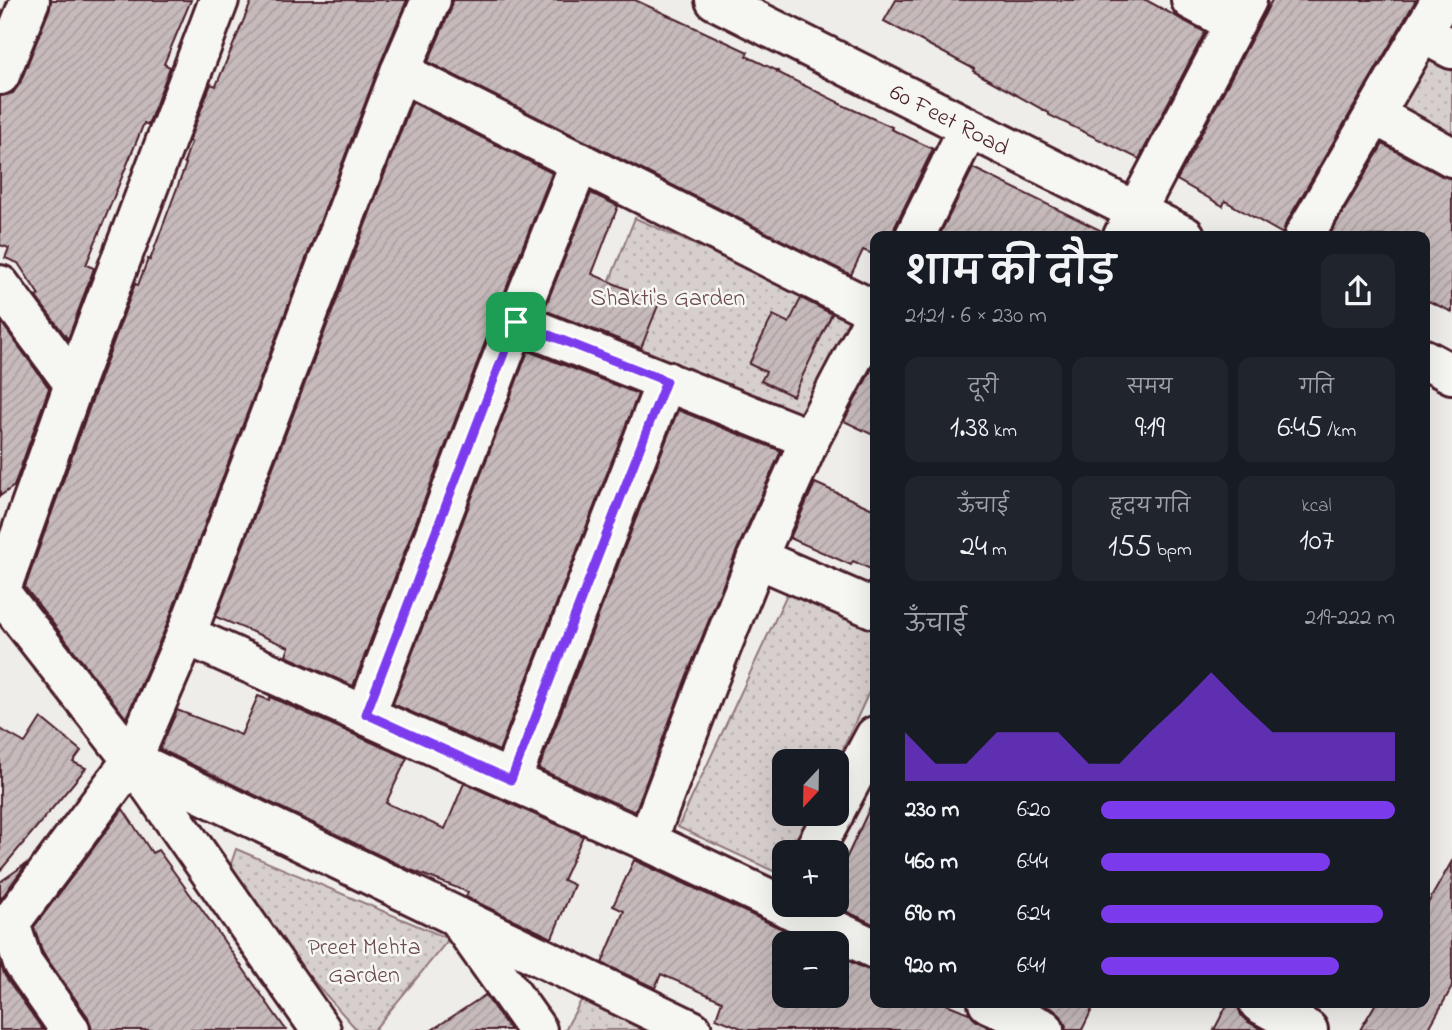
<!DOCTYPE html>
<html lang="hi">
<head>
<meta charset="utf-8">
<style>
  body { margin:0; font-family:"Indie Flower","Playpen Sans Deva",sans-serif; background:#20242c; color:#f1f3f6; height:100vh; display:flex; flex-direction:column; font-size:26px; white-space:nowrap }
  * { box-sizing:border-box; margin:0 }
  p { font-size:23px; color:#9ea1a6 }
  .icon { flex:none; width:38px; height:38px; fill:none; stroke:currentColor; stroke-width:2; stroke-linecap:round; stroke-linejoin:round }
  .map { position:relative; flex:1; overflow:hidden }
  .panel { position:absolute; left:870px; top:231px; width:560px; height:777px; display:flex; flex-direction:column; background:#171b24; border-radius:14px; box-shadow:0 7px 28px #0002 }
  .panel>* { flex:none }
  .needle { width:46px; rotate:202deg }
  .controls { position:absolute; left:772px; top:749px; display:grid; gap:14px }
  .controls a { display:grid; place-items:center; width:77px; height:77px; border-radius:14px; background:#171b24; box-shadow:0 7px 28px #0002; font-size:35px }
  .pin { position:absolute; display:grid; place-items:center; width:60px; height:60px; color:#fff; margin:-30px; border-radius:14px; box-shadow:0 4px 10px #0006 }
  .round { display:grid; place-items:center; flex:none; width:74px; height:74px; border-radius:14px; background:#20242c }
  .headline { display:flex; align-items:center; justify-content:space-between; height:119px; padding:0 35px }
  h1 { font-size:38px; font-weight:600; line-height:52px }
  .metrics { display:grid; grid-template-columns:repeat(3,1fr); gap:10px; height:119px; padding:7px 35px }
  .metrics div { display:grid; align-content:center; border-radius:14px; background:#20242c; text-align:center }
  .metrics b { font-size:30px; font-weight:600 }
  .metrics small { font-size:19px; font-weight:400 }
  .metrics p { font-size:19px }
  .chart { height:196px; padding:14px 35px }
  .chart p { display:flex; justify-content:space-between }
  .chart svg { width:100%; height:126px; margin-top:7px; fill:#7c3aed; opacity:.7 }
  ul { padding:0 35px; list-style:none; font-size:23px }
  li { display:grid; grid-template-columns:112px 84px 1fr; align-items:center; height:52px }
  li i { height:18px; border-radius:9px; background:#7c3aed }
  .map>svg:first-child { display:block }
  .park { fill:url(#park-dots); stroke:#90777c; stroke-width:2 }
  .building { fill:url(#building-hatch); stroke:#4a1f2b; stroke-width:2 }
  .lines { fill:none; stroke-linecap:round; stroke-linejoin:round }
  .minor-casing { stroke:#4a1f2b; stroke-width:44 }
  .major-casing { stroke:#4a1f2b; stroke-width:44 }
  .minor { stroke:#f6f6f2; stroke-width:38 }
  .major { stroke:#f6f6f2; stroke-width:38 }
  .route-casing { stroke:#fff; stroke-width:14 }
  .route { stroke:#7c3aed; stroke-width:9 }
  .labels { text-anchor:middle; stroke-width:5; stroke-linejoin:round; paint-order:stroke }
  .street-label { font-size:24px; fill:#4a1f2b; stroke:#f6f6f2 }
  .park-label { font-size:24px; fill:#6d4b54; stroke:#f6f6f2 }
</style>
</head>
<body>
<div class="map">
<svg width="1452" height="1030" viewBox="0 0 1452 1030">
  <defs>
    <pattern id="park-dots" width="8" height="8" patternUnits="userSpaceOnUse" patternTransform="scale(1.75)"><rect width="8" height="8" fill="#d7cfce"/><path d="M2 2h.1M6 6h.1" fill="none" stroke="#bab1b1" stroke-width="1.8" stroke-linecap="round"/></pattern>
    <pattern id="building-hatch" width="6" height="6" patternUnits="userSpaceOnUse" patternTransform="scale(1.75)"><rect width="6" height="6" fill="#c6babb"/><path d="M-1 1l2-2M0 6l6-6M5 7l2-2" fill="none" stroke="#ac9fa1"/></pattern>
  </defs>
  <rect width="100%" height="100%" fill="#efedea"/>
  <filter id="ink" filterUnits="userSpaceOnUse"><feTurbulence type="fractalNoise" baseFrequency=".0143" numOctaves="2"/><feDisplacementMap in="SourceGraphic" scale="14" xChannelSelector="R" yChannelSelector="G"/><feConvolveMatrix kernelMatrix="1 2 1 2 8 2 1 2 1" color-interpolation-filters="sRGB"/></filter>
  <g filter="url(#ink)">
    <g class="park">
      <path d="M1427,50L1452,64V142L1394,110Z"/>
      <path d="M635,218L853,316L804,418L591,327Z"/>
      <path d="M794,579L875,616V679L837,762L784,761V814H813L795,852H784V876L678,827Z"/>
      <path d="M236,849L449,939L374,1030H357L225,881Z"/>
      <path d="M588,988L660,1030H565Z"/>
    </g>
    <g class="building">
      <path d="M51,0H191L164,64L170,67L148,125L144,123L86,265L94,268L68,339L36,297L39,295L18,263L5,258L9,248L0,245V96L13,93L20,83L50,8Z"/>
      <path d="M252,0H407L380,64L166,627L126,718L25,587L95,392L135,284L138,285L148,259L150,260L186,164L184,163L191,142L189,141L211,84L216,86Z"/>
      <path d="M452,0H635L748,52L746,56L778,71L777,72L838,102V103L892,127L891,129L933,149L895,226L893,236H875V255L863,250L851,275L428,62L451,9Z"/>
      <path d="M896,0H1146L1205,32L1139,159L1049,115V113L973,71L974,69L884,21Z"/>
      <path d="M1272,0H1416L1285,225L1283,234L1225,201L1223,206L1177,180Z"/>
      <path d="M412,102L552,173L496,314L353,686L286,656L289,647L216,617Z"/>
      <path d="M1383,144L1442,176L1452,179V312L1424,299V236H1329Z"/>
      <path d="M973,168L1102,231L1101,236H939Z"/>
      <path d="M591,193L618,206L592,274L659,303L641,348L544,310Z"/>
      <path d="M801,298L832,314L793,396L761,381L766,372L749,364L773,315L789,323Z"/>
      <path d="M1,322L49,388L14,486L0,496Z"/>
      <path d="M528,351L638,394L499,751L393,704Z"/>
      <path d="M875,363V436L844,421Z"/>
      <path d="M678,410L781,451L737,550L687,675L635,812L539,769Z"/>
      <path d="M815,483L875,510V571L853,561L851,565L790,538Z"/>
      <path d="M258,696L269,700L270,697L407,758L386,803L445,829L464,783L583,836L563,880L574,885L552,938L466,897L468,892L406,868L160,749L177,710L241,735Z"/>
      <path d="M41,718L81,751L73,762L86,768L0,871V729L25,743Z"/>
      <path d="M875,797V925L833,905H836V880Z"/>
      <path d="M123,809L152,853L158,850L195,901H196L286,1030H92L88,1017L43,953L34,927Z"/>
      <path d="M634,860L812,943H784V996H836V955L866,969L875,971V1003H944L969,1013L978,1022L994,1030H746L716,1018L722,1001L661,974L655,988L602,963L624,911L613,906Z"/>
      <path d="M1452,861V987L1428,1030H1360L1376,1003H1424V910Z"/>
      <path d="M27,863L0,900V882Z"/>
      <path d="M0,963L5,976L43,1030H0Z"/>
      <path d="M485,995L510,1030H432Z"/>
      <path d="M1039,1003H1095L1082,1030H1065L1066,1026L1061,1016L1053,1009Z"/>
      <path d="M1228,1003L1237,1004L1241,1015L1248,1022L1263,1030H1214Z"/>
    </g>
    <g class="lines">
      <defs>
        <g id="minor">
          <path d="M1191,0L1234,23"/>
          <path d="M1422,33L1452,49"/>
          <path d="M400,72L875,311"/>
          <path d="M0,75L30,0"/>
          <path d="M1375,115L1452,157"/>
          <path d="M915,236L968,129"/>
          <path d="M1123,236L1247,0"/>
          <path d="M1304,236L1441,0"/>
          <path d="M0,285L74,384"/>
          <path d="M516,322L810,439"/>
          <path d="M757,558L875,609"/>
          <path d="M0,592L74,384L219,0"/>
          <path d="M0,592L132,760L321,1030"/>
          <path d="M186,635L647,841L875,949"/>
          <path d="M366,714L516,322L580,162"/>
          <path d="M132,760L692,1030"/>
          <path d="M511,780L666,381"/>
          <path d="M836,809L875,736"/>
          <path d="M647,841L707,683L757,558L810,439L875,316"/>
          <path d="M813,852L834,814"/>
          <path d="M459,920L537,1030"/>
          <path d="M988,1003L1044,1029"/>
          <path d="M1259,1003L1308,1030"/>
          <path d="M70,1030L23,963L10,923L132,760L186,635L400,72L431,0"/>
        </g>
        <g id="major">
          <path d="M715,0L1185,236"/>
          <path d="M1424,359L1452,374"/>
        </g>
      </defs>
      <use href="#minor" class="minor-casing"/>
      <use href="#major" class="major-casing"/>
      <use href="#minor" class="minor"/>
      <use href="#major" class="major"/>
    </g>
  </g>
  <g class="lines" filter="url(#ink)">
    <defs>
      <path id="route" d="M516,322L666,381L511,780L366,714Z"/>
    </defs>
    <use href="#route" class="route-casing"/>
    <use href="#route" class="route"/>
  </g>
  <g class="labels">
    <g class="street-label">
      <text transform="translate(950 119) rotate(27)" y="8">60 Feet Road</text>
    </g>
    <g class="park-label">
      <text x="668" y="305">Shakti's Garden</text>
      <text x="364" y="954">Preet Mehta<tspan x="364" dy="28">Garden</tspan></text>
    </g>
  </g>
</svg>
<div class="controls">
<a><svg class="needle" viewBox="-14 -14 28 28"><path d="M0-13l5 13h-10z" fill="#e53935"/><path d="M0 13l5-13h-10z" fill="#9ea1a6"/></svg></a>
<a>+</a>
<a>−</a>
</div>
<div class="pin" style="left:516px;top:322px;background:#1e9e55"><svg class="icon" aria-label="arrive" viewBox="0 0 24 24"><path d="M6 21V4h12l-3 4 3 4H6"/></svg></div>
<section class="panel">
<div class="headline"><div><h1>शाम की दौड़</h1><p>21:21 · 6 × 230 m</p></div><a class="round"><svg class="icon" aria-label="share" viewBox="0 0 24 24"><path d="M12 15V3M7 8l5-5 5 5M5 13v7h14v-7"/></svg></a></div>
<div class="metrics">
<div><p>दूरी</p><b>1.38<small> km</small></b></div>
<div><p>समय</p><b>9:19</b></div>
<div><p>गति</p><b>6:45<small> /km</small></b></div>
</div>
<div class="metrics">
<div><p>ऊँचाई</p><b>24<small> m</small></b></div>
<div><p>हृदय गति</p><b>155<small> bpm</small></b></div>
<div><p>kcal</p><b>107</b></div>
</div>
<div class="chart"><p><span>ऊँचाई</span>219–222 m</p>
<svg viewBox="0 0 160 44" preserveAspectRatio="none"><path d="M0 44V27L10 38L20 38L30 27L40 27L50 27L60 38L70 38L80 27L90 17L100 6L110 17L120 27L130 27L140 27L150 27L160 27V44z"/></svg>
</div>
<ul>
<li><b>230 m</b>6:20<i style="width:100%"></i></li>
<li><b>460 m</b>6:44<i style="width:78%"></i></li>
<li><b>690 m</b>6:24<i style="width:96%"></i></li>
<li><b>920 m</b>6:41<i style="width:81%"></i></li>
</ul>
</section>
</div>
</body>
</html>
